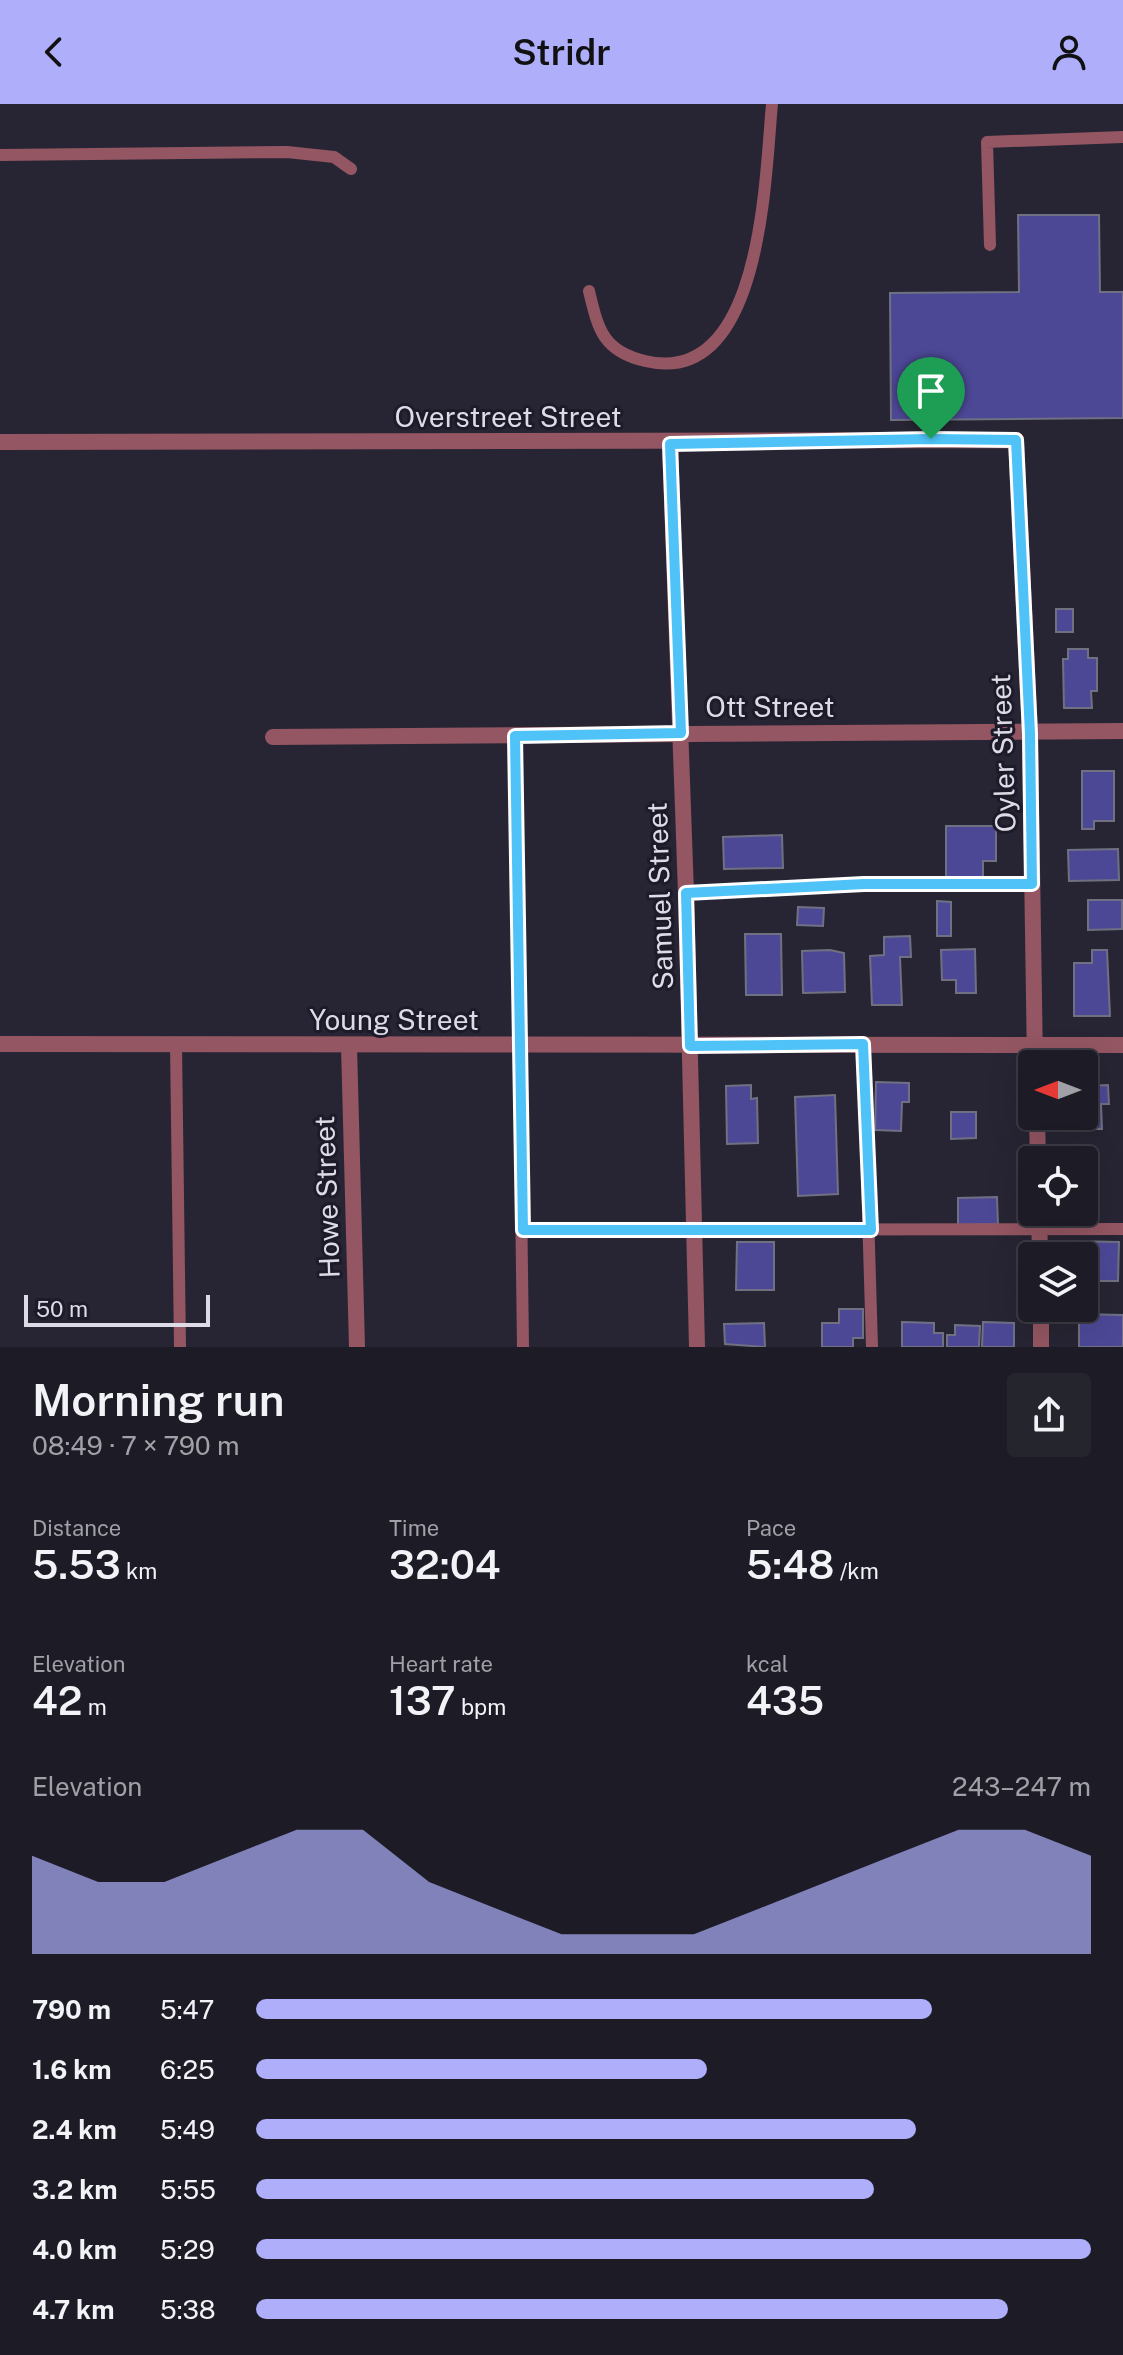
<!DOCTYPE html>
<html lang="en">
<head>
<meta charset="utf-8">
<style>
  body { margin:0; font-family:"Public Sans",sans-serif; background:#25252e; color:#f1f3f6; height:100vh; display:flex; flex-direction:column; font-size:30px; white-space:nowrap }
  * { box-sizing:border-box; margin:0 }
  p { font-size:26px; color:#a0a1a7 }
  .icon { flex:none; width:44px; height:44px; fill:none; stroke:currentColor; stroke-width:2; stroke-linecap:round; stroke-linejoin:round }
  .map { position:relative; height:1243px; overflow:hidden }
  .sheet { display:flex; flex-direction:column; background:#1d1c26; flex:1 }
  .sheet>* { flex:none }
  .needle { width:52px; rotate:270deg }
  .buttons { position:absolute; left:1018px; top:946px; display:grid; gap:16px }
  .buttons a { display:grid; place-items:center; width:80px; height:80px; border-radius:8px; background:#1d1c26; box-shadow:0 8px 32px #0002,0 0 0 2px #3b3a43; font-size:40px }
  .scale { position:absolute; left:24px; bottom:20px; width:186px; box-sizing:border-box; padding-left:8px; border:4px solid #dddce6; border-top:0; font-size:22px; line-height:28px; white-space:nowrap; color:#dddce6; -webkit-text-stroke:6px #1d1b29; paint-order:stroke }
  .pin { position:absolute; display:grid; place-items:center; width:68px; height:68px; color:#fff; margin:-82px -34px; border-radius:50% 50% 50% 0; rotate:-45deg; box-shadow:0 0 8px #0007 }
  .pin .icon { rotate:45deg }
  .round { display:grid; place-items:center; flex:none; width:84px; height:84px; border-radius:8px; background:#25252e }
  .head { display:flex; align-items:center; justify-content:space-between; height:136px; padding:0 32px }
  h1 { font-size:44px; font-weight:600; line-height:60px }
  .figures { display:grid; grid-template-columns:repeat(3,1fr); gap:12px; height:136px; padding:8px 32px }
  .figures div { display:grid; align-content:center }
  .figures b { font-size:40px; font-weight:600 }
  .figures small { font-size:22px; font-weight:400 }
  .figures p { font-size:22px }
  .chart { height:224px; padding:16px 32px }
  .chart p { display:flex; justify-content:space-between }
  .chart svg { width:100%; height:144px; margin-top:8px; fill:#aeaefb; opacity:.7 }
  ul { padding:0 32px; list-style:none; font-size:26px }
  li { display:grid; grid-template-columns:128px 96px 1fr; align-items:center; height:60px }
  li i { height:20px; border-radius:10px; background:#aeaefb }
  header { display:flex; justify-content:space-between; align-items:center; height:104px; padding:0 32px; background:#aeaefb; color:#111; font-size:36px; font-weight:600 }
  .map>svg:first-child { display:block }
  .building { fill:#4d4896; stroke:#6f7081; stroke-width:2 }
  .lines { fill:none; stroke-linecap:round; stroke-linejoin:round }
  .lane { stroke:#935662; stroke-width:12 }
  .street { stroke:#935662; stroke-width:16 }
  .route-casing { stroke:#fff; stroke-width:16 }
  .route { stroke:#4fc3f7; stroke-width:10 }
  .labels { text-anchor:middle; stroke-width:6; stroke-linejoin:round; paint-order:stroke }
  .street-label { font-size:28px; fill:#dddce6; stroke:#1d1b29 }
</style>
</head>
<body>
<header><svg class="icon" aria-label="back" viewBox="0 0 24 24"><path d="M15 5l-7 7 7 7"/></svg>Stridr<svg class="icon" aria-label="person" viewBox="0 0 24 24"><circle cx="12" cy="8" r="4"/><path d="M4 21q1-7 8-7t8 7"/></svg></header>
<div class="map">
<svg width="1123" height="1243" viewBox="0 0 1123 1243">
  <rect width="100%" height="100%" fill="#272533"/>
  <g class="building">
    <path d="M1018,111H1099L1100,188H1123V314L891,316L890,189L1019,188Z"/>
    <rect x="1056" y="505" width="17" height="23"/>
    <path d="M1068,545H1088V554H1097V587H1091L1092,604H1064L1063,555H1068Z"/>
    <path d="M1082,667H1114V717H1094V725H1082Z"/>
    <path d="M946,722H996V757H983V774H946Z"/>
    <path d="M782,731L783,764L724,765L723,733Z"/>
    <path d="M1118,745L1119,776L1069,777L1068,746Z"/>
    <path d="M1088,796H1122V825L1088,826Z"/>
    <path d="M937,797L951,798V832H937Z"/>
    <path d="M798,803L824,804L823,822L797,821Z"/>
    <path d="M745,830H781L782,891H746Z"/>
    <path d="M910,832L911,853H900L902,901H872L870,852L884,851V833Z"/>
    <path d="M975,845L976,889H956V876H942L941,846Z"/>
    <path d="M830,846L844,849L845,888L803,889L802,847Z"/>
    <path d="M1092,846H1107L1110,912H1074V859H1092Z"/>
    <path d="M876,978L909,979V998H902L901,1027L875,1026Z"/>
    <path d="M751,981V995L757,994L758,1039L727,1040L726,982Z"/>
    <path d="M1108,981L1109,1000H1101L1102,1025H1073V1012H1084V982Z"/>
    <path d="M835,991L838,1090L798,1092L795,993Z"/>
    <path d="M951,1008H976V1034L951,1035Z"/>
    <path d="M997,1093L998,1120L958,1121V1094Z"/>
    <path d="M1072,1137L1119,1138L1118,1177H1084V1152H1072Z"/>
    <path d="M737,1138H774V1186H736Z"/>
    <path d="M839,1205H863V1234H853V1243H822V1219H839Z"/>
    <path d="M1079,1210L1123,1211V1243H1079Z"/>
    <path d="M902,1218L934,1219V1229H943V1243H902Z"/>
    <path d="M983,1218L1014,1219V1243H982Z"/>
    <path d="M764,1219L765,1243L725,1240L724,1220Z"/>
    <path d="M955,1221L980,1222L979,1243H947V1231H955Z"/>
  </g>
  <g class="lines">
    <g class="lane">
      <path d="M0,51L287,48L334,53L351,65"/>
      <path d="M990,141L987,38L1123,33"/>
      <path d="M589,187C598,224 602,247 645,257C763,285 765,71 772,0"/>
      <path d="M515,632L523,1243"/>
      <path d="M686,789L864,780H1032"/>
      <path d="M863,940L872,1243"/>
      <path d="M176,941L180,1243"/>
      <path d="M523,1126L1123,1125"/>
    </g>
    <g class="street">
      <path d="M0,338L1016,336L1030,630L1035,960"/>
      <path d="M670,340L686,789L697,1243"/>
      <path d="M273,633L1123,627"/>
      <path d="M0,940L1123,941"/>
      <path d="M349,942L357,1243"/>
      <path d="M1037,1012L1038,1056"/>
      <path d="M1039,1108L1040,1152"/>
      <path d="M1041,1204V1243"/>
    </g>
  </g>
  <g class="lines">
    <defs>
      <path id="route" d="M931,335L1016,336L1030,630L1032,780H864L686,789L690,942L863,940L871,1126H523L515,632L681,629L670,340Z"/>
    </defs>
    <use href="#route" class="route-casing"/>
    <use href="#route" class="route"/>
  </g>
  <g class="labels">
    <g class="street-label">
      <text x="508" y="323">Overstreet Street</text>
      <text x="770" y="613">Ott Street</text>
      <text transform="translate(1003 649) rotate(-92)" y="10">Oyler Street</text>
      <text transform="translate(660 792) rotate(-92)" y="10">Samuel Street</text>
      <text x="394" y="926">Young Street</text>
      <text transform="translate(327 1093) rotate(-92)" y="10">Howe Street</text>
    </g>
  </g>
</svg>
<div class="buttons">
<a><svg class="needle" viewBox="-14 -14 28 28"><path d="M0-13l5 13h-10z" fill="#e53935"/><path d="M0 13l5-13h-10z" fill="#a0a1a7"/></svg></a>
<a><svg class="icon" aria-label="locate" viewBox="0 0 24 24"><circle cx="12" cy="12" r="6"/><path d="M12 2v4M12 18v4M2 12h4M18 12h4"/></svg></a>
<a><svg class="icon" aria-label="layers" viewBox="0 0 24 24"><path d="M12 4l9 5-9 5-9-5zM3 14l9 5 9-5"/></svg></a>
</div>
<div class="scale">50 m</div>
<div class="pin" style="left:931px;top:335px;background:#1e9e55"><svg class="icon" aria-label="arrive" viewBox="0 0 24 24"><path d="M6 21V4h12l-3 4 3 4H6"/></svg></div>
</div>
<section class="sheet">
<div class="head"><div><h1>Morning run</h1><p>08:49 · 7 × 790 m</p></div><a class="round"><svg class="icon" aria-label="share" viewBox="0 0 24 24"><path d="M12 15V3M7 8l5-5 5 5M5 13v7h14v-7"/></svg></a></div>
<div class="figures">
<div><p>Distance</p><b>5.53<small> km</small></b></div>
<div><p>Time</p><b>32:04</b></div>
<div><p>Pace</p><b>5:48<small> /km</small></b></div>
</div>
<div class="figures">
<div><p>Elevation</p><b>42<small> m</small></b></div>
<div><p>Heart rate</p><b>137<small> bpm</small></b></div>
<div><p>kcal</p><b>435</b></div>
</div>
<div class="chart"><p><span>Elevation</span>243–247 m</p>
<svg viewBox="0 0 160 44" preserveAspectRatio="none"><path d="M0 44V14L10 22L20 22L30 14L40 6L50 6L60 22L70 30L80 38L90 38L100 38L110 30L120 22L130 14L140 6L150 6L160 14V44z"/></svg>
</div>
<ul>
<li><b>790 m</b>5:47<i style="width:81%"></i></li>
<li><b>1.6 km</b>6:25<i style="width:54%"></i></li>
<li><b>2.4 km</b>5:49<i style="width:79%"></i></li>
<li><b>3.2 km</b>5:55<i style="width:74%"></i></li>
<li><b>4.0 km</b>5:29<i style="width:100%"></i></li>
<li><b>4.7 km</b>5:38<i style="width:90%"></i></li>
</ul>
</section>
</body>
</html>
